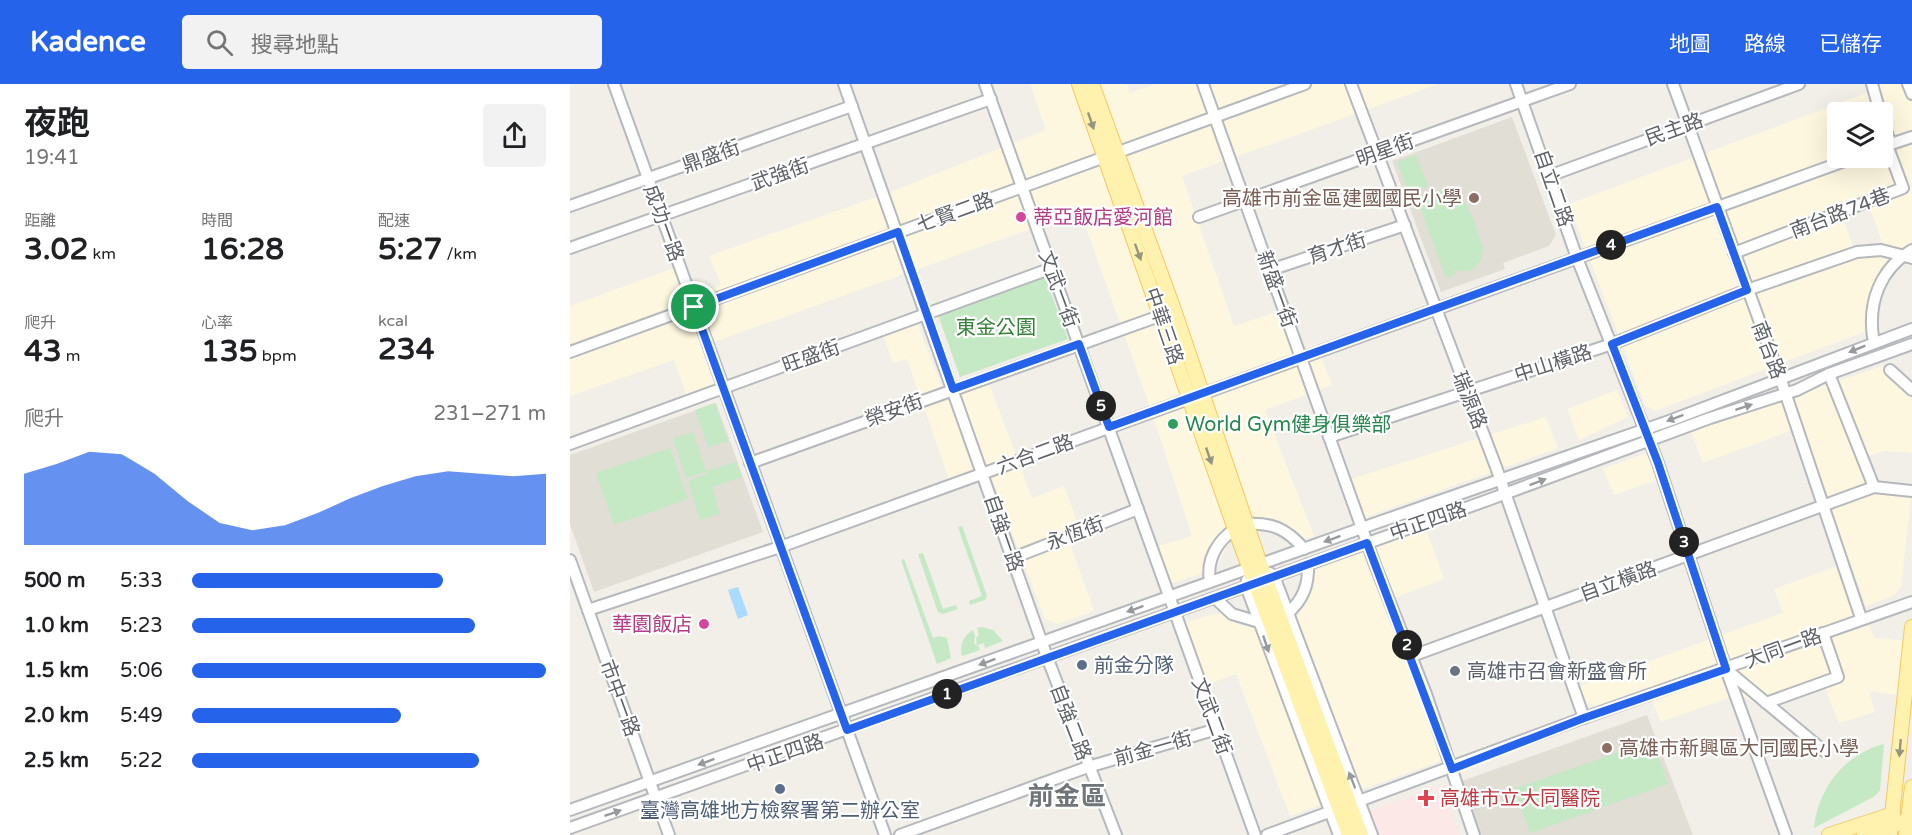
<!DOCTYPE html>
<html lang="zh-TW">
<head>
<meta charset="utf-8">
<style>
  body { margin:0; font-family:"Varela Round","Noto Sans TC",sans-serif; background:#f2f2f2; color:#202124; height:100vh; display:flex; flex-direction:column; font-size:22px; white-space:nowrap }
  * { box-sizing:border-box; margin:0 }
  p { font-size:20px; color:#757577 }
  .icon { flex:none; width:33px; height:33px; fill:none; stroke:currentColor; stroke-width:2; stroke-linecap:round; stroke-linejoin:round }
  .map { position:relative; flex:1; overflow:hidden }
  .panel { display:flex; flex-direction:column; background:#fff; width:570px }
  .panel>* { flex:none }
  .tools { position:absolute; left:1257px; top:18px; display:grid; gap:12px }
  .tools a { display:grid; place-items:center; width:66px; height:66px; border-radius:6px; background:#fff; box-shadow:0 6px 24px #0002; font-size:30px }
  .pin { position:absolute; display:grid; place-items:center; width:51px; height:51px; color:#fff; margin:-26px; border:3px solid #fff; border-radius:50%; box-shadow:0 2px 6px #0007 }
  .km { position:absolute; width:30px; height:30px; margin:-15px; border-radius:50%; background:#222; color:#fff; font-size:16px; line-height:30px; text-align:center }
  .round { display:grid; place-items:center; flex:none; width:63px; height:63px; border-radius:6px; background:#f2f2f2 }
  .overview { display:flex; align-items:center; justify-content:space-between; height:102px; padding:0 24px }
  h1 { font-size:33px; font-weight:700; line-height:45px }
  .stats { display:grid; grid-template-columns:repeat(3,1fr); gap:9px; height:102px; padding:6px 24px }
  .stats div { display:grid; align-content:center }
  .stats b { font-size:30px; font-weight:700 }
  .stats small { font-size:16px; font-weight:400 }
  .stats p { font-size:16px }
  .chart { height:168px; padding:12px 24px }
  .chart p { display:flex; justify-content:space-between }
  .chart svg { width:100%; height:108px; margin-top:6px; fill:#2563eb; opacity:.7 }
  ul { padding:0 24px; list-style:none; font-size:20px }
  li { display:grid; grid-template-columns:96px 72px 1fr; align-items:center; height:45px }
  li i { height:15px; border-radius:8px; background:#2563eb }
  header { display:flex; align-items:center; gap:36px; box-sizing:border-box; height:84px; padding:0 30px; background:#2563eb; color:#fff }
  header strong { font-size:28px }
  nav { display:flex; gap:33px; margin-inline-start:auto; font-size:21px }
  .search { width:420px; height:54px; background:#f2f2f2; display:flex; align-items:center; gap:15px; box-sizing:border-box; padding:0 21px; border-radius:6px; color:#757577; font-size:22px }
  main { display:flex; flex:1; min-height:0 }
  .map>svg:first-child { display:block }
  .commercial { fill:#fef7e0; fill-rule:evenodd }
  .education { fill:#e1ded6 }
  .medical { fill:#fce8e6 }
  .green { fill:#c5e8c5 }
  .water { fill:#aadaff }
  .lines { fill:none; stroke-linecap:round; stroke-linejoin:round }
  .minor-casing { stroke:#b5b8bc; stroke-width:14 }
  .major-casing { stroke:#f2c960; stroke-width:16 }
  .minor { stroke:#fff; stroke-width:10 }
  .major { stroke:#fff2af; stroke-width:14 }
  .oneway { fill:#979581 }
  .oneway2 { fill:#979a9d }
  .route-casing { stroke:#fff; stroke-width:12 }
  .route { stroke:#2563eb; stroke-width:8 }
  .education-dot { fill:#8d6e63; stroke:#fff; stroke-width:2 }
  .hotel-dot { fill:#d1479c; stroke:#fff; stroke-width:2 }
  .leisure-dot { fill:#2e9e5b; stroke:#fff; stroke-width:2 }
  .service-dot { fill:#5c6f8a; stroke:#fff; stroke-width:2 }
  .worship-dot { fill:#6b7280; stroke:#fff; stroke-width:2 }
  .health-dot { fill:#e0444e; stroke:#fff; stroke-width:2 }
  .labels { text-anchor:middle; stroke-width:4.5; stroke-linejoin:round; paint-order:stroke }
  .street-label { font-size:20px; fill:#5f6368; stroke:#fff }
  .education-label { font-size:20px; fill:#785e54; stroke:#fff; text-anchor:end }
  .hotel-label { font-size:20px; fill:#b23c85; stroke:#fff; text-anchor:start }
  .park-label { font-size:20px; fill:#348238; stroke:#fff }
  .leisure-label { font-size:20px; fill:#27864d; stroke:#fff; text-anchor:start }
  .service-label { font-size:20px; fill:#4e5e75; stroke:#fff; text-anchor:start }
  .worship-label { font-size:20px; fill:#5b616d; stroke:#fff; text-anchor:start }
  .health-label { font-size:20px; fill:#be3a42; stroke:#fff; text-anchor:start }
  .district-label { font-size:26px; font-weight:bold; fill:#70757a; stroke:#fff }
</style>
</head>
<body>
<header>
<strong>Kadence</strong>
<div class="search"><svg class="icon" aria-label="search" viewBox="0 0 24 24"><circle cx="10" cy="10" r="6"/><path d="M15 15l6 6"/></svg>搜尋地點</div>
<nav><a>地圖</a><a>路線</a><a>已儲存</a></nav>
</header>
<main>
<section class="panel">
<div class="overview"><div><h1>夜跑</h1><p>19:41</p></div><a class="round"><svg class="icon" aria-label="share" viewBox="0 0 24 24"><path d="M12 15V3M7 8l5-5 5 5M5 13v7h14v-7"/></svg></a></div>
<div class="stats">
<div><p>距離</p><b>3.02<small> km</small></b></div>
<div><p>時間</p><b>16:28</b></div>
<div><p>配速</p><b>5:27<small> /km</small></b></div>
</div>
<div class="stats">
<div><p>爬升</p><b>43<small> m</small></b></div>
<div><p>心率</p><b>135<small> bpm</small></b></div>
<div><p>kcal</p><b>234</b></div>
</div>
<div class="chart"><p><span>爬升</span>231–271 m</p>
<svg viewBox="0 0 160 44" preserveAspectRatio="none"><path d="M0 44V15L10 11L20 6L30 7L40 15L50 26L60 35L70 38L80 36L90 31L100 25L110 20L120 16L130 14L140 15L150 16L160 15V44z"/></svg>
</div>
<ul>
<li><b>500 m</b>5:33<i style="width:71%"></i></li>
<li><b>1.0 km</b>5:23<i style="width:80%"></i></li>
<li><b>1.5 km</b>5:06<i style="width:100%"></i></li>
<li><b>2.0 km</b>5:49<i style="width:59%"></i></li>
<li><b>2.5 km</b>5:22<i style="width:81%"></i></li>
</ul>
</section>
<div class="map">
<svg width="1342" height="751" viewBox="0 0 1342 751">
  <rect width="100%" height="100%" fill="#f1efe8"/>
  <g class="commercial">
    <path d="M460,0H557L560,9L586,0H868L612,92L664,242L710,227L725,268L746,260L762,301L695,326L744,452L732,456L700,445L681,446L661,455L645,485L597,501L585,463L622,452L580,323L510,127L144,258L155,298L117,312L104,276L0,312V222L104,184L116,213L151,201L139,172L323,107L476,46Z"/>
    <path d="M1307,0H1342V159L1332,165L1308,195L1299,220L1297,243L1294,248L1085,327L1075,321L999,120L1307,5ZM1268,28H1312V74H1268ZM1299,122L1314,163L1284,165L1272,132Z"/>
    <path d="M346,237L377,316L419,299L462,414L494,402L512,451L499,457L524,527L487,540L475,535L417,382L379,395L337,275L323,279L313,251Z"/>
    <path d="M1312,282L1320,295L1342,311V369L1315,367L1292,374L1302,399L1342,403L1331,503L1323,512L1296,522L1231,343L1133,379L1121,348Z"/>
    <path d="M1047,306L1058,333L1009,356L997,325Z"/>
    <path d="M976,333L988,364L796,433L781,395Z"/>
    <path d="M1074,370L1079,373L1087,396L1044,411L1033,385Z"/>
    <path d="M856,445L874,495L816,517L871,669L870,677L720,732L666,590L636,601L615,539L643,530H653L667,540L682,544L724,536L735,522L743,503L745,486Z"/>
    <path d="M1268,482L1284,528L1298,538L1304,554L1342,557V613L1299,607L1305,628L1269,639L1254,602L1191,622L1169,610L1091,638L1077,603L1026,622L1017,619L1010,602L1213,529L1204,505Z"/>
  </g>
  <g class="education">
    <path d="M942,33L986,151L979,162L933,179L935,185L871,208L822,77Z"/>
    <path d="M146,319L193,448L24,508L0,440V371Z"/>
    <path d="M1077,631L1123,751H911L892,697Z"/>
  </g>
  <path class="medical" d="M871,701L889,751H809L800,727Z"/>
  <g class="green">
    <path d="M846,71L858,102L839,109L827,78Z"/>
    <path d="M879,105C901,114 905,143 913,164C913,182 900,191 884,186L886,191L876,194L847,115L855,112L857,115L868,107Z"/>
    <path d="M474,190L498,255L390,293L367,228Z"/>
    <path d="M145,319L158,357L138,363L125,326Z"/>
    <path d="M123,348L136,387L166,378L172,393L142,403L150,430L130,436L118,397L137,390L136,388L116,394L103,354Z"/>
    <path d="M100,364L118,415L44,441L26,389Z"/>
    <path d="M392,442L417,512L415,516L400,521L399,517L412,512L388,443Z"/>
    <path d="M353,469L373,525L386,521L388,525L373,530L368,528L348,470Z"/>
    <path d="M334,475L363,554L369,552L377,554L381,574L367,580L331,476Z"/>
    <path d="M412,543L423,546L433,557L415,564L414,559L408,561L410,566L392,572C389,561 393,552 403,546L405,552L404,559L407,562L406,554L409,551L407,544Z"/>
    <path d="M1082,656L1098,700L960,749L944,705Z"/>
    <path d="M1314,660L1310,706L1305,712L1244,744C1248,704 1275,670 1314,660Z"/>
  </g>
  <path class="water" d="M168,503L178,531L168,535L158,506Z"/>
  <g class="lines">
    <defs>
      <g id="minor">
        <path d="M44,0L315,751"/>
        <path d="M274,0L477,573L546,751"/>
        <path d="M415,0L685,751"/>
        <path d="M633,0L804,478L856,610L904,751"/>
        <path d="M781,0L926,383L1014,634"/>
        <path d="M946,0L1007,174L1088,379L1156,585L1216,751"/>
        <path d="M1103,0L1211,296L1291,534"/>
        <path d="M1302,0L1310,28"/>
        <path d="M1338,0L1342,10"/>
        <path d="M1312,36L1321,60"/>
        <path d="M1312,63L1342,53"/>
        <path d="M979,92L1229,0"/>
        <path d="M0,122L282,22"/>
        <path d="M629,133L1000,0"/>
        <path d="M0,164L421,15"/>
        <path d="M1164,169L1333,104L1317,61"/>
        <path d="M700,186L835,141"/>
        <path d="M1303,253C1298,218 1310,185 1342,166"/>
        <path d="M0,268L735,0"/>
        <path d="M1320,286L1342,306"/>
        <path d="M1259,290L1304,403"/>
        <path d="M759,353L1042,260L1177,206L1287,168L1311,166L1342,174"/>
        <path d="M0,360L482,184"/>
        <path d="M180,379L595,230"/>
        <path d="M675,440C702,438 717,445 734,465"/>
        <path d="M443,474L568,425"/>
        <path d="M0,476L99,751"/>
        <path d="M700,489L704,492L802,751"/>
        <path d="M677,496L676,502L769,751"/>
        <path d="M640,498C636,476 647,457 665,445"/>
        <path d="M645,514L662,530L689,538"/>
        <path d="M18,526L210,463L1283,74"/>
        <path d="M717,530C733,516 739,501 738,480"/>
        <path d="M842,572L1304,403L1342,407"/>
        <path d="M1157,586L1254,667"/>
        <path d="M1196,619L1268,593L1253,549"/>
        <path d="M0,726L806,439L1099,337L1342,245"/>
        <path d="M0,744L918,416L1140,334L1227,306L1259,290L1342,260"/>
        <path d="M330,751L518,683L647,645"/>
        <path d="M697,751L1005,637L1342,518"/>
      </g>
      <g id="major">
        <path d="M509,0L665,445L779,751"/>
        <path d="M522,0L604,226L690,480L791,751"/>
        <path d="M1259,751L1323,730"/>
        <path d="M1294,751L1342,735"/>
        <path d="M1320,751L1342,543"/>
        <path d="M1336,751L1342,703"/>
      </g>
    </defs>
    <use href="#minor" class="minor-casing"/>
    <use href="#major" class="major-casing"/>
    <use href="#minor" class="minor"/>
    <use href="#major" class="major"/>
  </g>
  <defs><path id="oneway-solid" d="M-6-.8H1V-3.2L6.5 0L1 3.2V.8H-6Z" transform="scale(1.5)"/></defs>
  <g class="oneway">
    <use href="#oneway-solid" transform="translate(521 37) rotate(71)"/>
    <use href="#oneway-solid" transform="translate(568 168) rotate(70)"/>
    <use href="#oneway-solid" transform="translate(639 372) rotate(71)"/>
    <use href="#oneway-solid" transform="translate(1330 664) rotate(95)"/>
  </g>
  <g class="oneway2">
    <use href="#oneway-solid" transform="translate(1287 265) rotate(158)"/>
    <use href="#oneway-solid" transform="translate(1174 323) rotate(-18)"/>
    <use href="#oneway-solid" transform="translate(1105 334) rotate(159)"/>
    <use href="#oneway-solid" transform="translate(968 398) rotate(-21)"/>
    <use href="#oneway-solid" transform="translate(762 455) rotate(160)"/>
    <use href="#oneway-solid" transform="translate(565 525) rotate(160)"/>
    <use href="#oneway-solid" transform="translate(696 560) rotate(71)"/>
    <use href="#oneway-solid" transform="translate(417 578) rotate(160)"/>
    <use href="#oneway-solid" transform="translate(136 678) rotate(160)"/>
    <use href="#oneway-solid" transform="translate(782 696) rotate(-111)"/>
    <use href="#oneway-solid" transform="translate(43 729) rotate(-19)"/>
  </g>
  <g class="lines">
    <defs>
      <path id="route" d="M1147,123L1177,206L1042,260L1088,379L1156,585L1014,634L882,685L797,459L277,646L124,223L328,148L383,305L509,260L539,343Z"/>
    </defs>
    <use href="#route" class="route-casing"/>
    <use href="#route" class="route"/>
  </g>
  <g class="education-dot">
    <circle cx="904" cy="114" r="6"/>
    <circle cx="1037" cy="664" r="6"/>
  </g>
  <g class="hotel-dot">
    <circle cx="451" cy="133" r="6"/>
    <circle cx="134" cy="540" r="6"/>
  </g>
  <circle class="leisure-dot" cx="603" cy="340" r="6"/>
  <g class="service-dot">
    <circle cx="512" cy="581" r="6"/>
    <circle cx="210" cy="705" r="6"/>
  </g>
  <circle class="worship-dot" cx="885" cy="587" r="6"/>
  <path class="health-dot" d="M853 705h6v6h6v6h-6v6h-6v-6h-6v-6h6z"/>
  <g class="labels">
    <g class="street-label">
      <text transform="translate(1104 45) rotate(-20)" y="7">民主路</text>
      <text transform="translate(815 66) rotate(-20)" y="7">明星街</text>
      <text transform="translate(141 72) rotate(-20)" y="7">鼎盛街</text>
      <text transform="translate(210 90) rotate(-19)" y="7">武強街</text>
      <text transform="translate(984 104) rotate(71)" y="7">自立二路</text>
      <text transform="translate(385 128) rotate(-20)" y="7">七賢二路</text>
      <text transform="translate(1270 129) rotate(-21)" y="7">南台路74巷</text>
      <text transform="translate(94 139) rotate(70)" y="7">成功一路</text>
      <text transform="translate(767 164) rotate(-18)" y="7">育才街</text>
      <text transform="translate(489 205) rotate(70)" y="7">文武一街</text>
      <text transform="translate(707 205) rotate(70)" y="7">新盛一街</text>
      <text transform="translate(594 242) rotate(71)" y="7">中華三路</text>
      <text transform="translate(1199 266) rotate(69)" y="7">南台路</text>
      <text transform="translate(241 272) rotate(-20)" y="7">旺盛街</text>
      <text transform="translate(983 279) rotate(-18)" y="7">中山橫路</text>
      <text transform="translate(900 316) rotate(68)" y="7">瑞源路</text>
      <text transform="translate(324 326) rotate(-20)" y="7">榮安街</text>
      <text transform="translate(465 370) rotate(-20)" y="7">六合二路</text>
      <text transform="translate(858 437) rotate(-19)" y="7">中正四路</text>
      <text transform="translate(434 449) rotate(71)" y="7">自強一路</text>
      <text transform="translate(505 449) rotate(-21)" y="7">永恆街</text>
      <text transform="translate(1048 497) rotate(-20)" y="7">自立橫路</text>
      <text transform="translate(1213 564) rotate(-20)" y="7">大同一路</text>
      <text transform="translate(50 614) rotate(70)" y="7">市中一路</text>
      <text transform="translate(642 632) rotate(70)" y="7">文武二街</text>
      <text transform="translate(501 638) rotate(69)" y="7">自強二路</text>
      <text transform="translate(583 664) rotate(-16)" y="7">前金一街</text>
      <text transform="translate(215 669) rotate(-19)" y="7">中正四路</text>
    </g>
    <g class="education-label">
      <text x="892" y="121">高雄市前金區建國國民小學</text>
      <text x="1049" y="671" text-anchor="start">高雄市新興區大同國民小學</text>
    </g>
    <g class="hotel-label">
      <text x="463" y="140">蒂亞飯店愛河館</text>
      <text x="122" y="547" text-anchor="end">華園飯店</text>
    </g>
    <g class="park-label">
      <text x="426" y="250">東金公園</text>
    </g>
    <g class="leisure-label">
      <text x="615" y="347">World Gym健身俱樂部</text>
    </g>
    <g class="service-label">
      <text x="524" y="588">前金分隊</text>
      <text x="210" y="733" text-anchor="middle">臺灣高雄地方檢察署第二辦公室</text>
    </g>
    <g class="worship-label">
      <text x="897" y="594">高雄市召會新盛會所</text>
    </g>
    <g class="health-label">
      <text x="870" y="721">高雄市立大同醫院</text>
    </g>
    <g class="district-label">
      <text x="497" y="721">前金區</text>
    </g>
  </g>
</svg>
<div class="tools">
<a><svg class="icon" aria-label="layers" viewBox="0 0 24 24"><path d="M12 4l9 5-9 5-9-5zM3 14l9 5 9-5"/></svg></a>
</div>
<div class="pin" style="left:124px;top:223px;background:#1e9e55"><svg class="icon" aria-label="arrive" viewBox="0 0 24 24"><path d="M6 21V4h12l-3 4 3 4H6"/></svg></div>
<b class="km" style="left:377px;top:610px">1</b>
<b class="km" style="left:837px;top:561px">2</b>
<b class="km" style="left:1114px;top:458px">3</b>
<b class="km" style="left:1041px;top:161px">4</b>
<b class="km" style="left:531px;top:322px">5</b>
</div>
</main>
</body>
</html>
